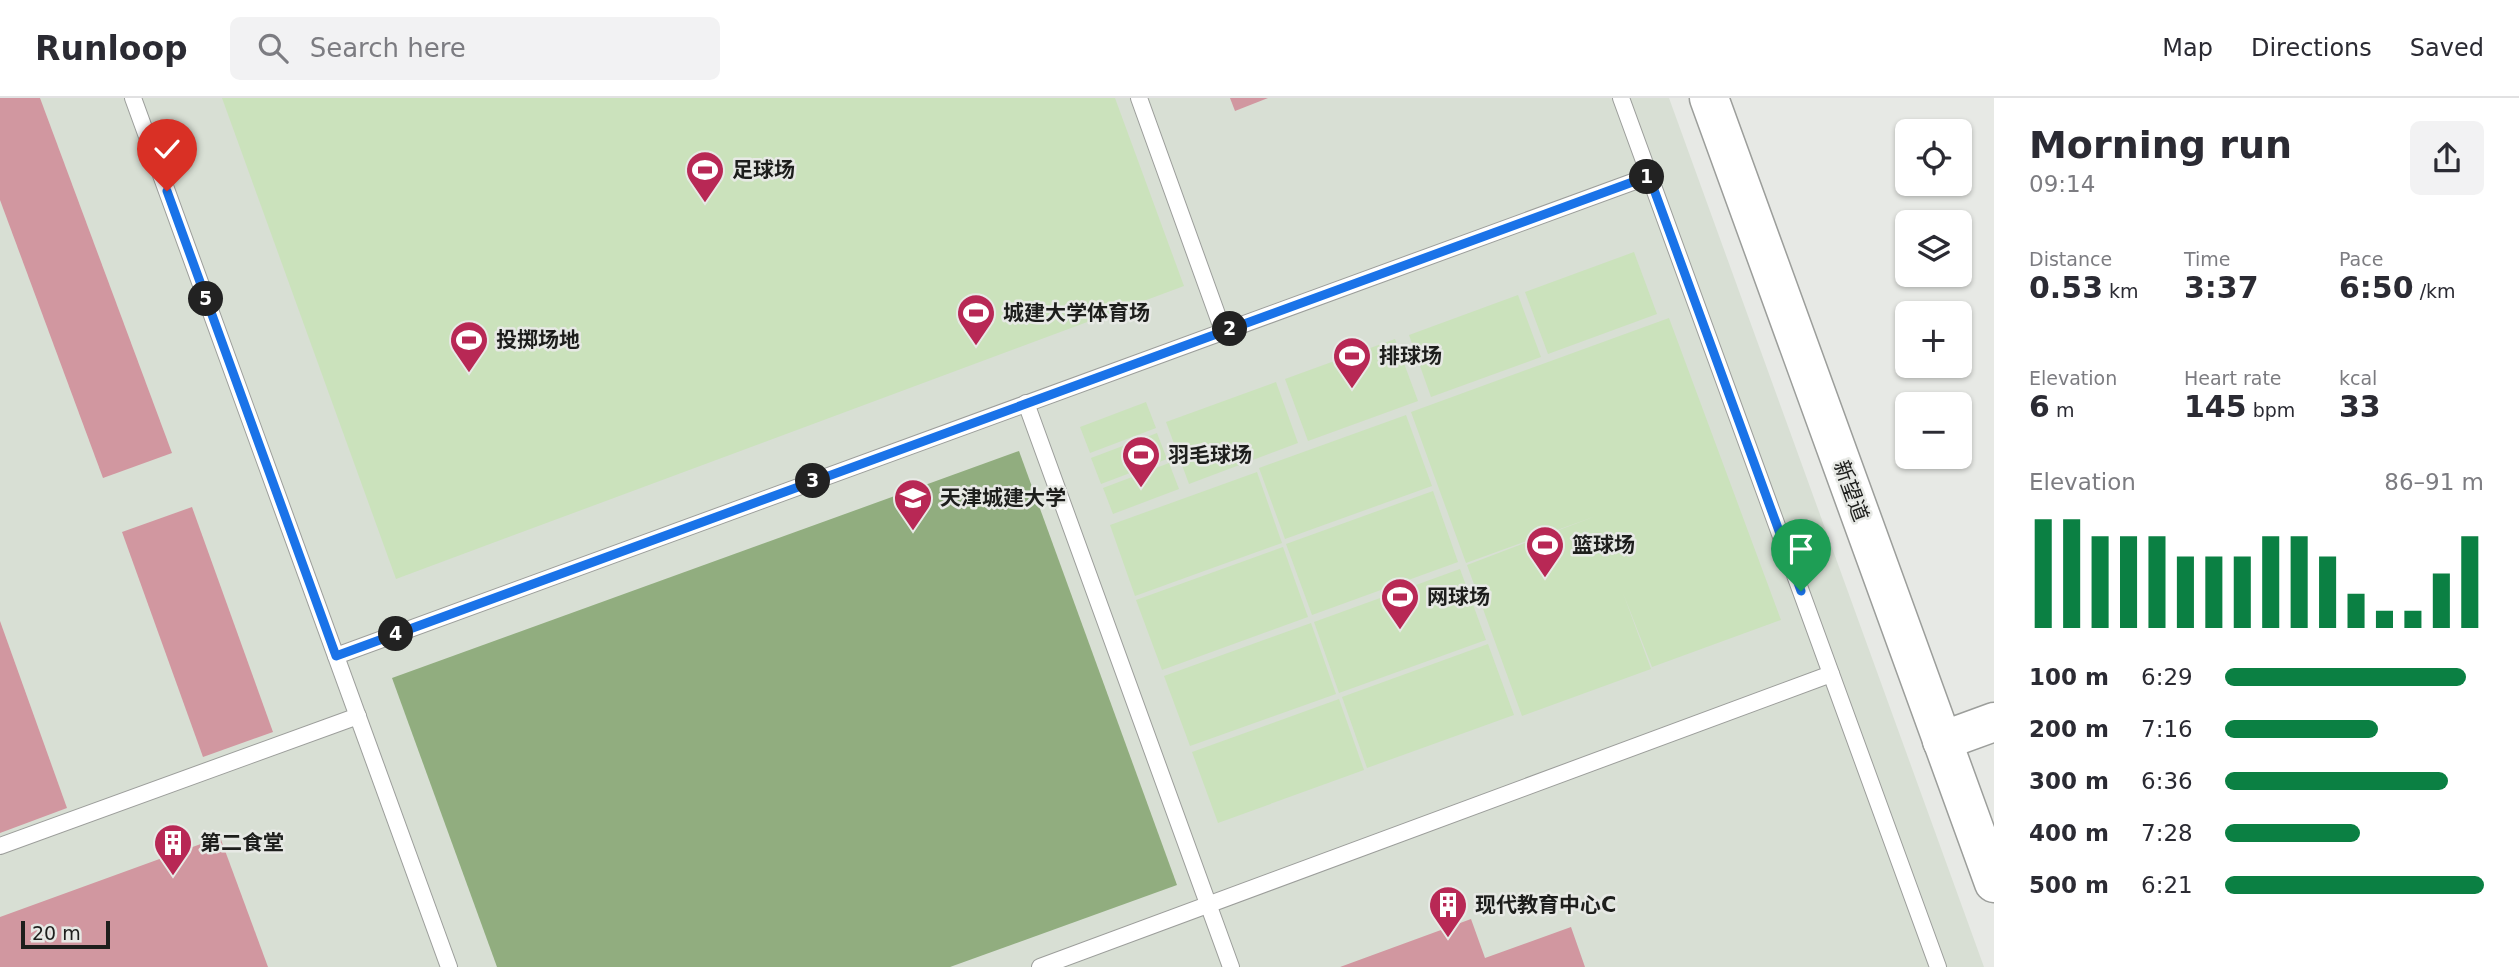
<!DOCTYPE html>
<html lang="en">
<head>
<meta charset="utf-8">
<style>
  body { margin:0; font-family:"DejaVu Sans","Noto Sans SC",sans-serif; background:#f2f2f3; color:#2b2b33; height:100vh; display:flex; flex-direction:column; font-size:26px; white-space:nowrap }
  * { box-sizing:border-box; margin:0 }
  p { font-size:23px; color:#7c7c81 }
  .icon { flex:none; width:38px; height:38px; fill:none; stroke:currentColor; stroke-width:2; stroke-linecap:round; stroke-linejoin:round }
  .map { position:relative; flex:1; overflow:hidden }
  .details { display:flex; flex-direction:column; background:#fff; width:525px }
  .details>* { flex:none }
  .tools { position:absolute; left:1895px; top:21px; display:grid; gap:14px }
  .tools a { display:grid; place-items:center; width:77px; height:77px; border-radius:10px; background:#fff; box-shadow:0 2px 5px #0004; font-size:35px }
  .scale { position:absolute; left:21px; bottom:18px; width:89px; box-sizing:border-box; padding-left:7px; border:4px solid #1d1e1c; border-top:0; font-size:19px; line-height:24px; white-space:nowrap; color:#1d1e1c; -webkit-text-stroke:5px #e7e9e5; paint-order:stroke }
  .pin { position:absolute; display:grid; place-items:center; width:60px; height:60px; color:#fff; margin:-72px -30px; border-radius:50% 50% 50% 0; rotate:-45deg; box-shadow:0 0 7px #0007 }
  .pin .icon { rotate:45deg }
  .km { position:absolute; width:35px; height:35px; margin:-18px; border-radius:50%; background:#222; color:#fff; font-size:19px; line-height:35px; text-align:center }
  .round { display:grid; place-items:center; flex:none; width:74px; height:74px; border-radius:10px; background:#f2f2f3 }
  .headline { display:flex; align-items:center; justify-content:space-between; height:119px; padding:0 35px }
  h1 { font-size:38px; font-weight:800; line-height:52px }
  .stats { display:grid; grid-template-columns:repeat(3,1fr); gap:10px; height:119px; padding:7px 35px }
  .stats div { display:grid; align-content:center }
  .stats b { font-size:30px; font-weight:800 }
  .stats small { font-size:19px; font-weight:400 }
  .stats p { font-size:19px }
  .chart { height:196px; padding:14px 35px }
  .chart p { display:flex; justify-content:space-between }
  .chart svg { width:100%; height:126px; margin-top:7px; stroke:#0b8043; stroke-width:6 }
  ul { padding:0 35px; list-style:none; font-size:23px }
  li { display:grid; grid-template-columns:112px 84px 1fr; align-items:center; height:52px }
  li i { height:18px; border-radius:9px; background:#0b8043 }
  header { display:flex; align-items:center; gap:42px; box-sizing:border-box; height:98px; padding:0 35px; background:#fff; border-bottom:2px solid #e1e1e2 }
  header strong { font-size:33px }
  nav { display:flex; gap:38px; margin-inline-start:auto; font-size:24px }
  .search { width:490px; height:63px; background:#f2f2f3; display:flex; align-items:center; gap:18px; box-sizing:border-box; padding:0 24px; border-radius:10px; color:#7c7c81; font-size:26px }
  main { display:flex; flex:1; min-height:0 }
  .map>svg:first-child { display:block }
  .built { fill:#d8dfd4 }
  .green { fill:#cbe2bc }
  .forest { fill:#91ad7f }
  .building { fill:#d197a0 }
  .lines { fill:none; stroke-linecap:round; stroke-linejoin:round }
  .service-casing { stroke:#9c9e9b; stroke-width:18 }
  .tertiary-casing { stroke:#9c9e9b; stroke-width:41 }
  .service { stroke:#fff; stroke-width:16 }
  .tertiary { stroke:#fff; stroke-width:38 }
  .route-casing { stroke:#fff; stroke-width:14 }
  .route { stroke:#1a73e8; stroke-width:9 }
  .labels { text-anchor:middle; stroke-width:5; stroke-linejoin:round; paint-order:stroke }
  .poi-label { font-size:21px; font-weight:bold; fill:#1d1e1c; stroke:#e7e9e5; text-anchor:start }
  .street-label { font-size:21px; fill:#1d1e1c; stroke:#e7e9e5 }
</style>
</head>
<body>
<header>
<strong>Runloop</strong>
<div class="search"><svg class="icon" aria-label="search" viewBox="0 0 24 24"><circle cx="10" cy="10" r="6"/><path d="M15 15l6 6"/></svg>Search here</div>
<nav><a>Map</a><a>Directions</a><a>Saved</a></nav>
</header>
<main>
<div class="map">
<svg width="1994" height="869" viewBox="0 0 1994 869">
  <rect width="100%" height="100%" fill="#e7e9e5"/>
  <path class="built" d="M0,0H1669L1984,869H0Z"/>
  <g class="green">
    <path d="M222,0H1115L1184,188L396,481Z"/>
    <path d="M1634,154L1657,216L1548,256L1525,194Z"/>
    <path d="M1518,197L1541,259L1431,299L1409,237Z"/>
    <path d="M1669,220L1781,522L1652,569L1623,495L1651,571L1522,618L1467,467L1596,418L1466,465L1411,314Z"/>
    <path d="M1395,241L1418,303L1308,343L1285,281Z"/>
    <path d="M1276,284L1298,345L1189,386L1166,324Z"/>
    <path d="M1146,304L1156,330L1090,355L1080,329Z"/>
    <path d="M1406,317L1432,388L1285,441L1259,370Z"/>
    <path d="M1157,335L1167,361L1101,386L1091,360Z"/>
    <path d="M1169,365L1179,391L1113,416L1103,390Z"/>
    <path d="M1257,374L1282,445L1135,498L1110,427Z"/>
    <path d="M1433,393L1458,464L1312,517L1286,446Z"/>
    <path d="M1283,449L1308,519L1162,572L1136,502Z"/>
    <path d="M1460,471L1486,542L1339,595L1314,524Z"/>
    <path d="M1311,525L1336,596L1190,648L1164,578Z"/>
    <path d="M1488,546L1514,617L1367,670L1342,599Z"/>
    <path d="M1339,601L1364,672L1218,725L1192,654Z"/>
  </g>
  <path class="forest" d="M1019,353L1177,787L950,869H497L392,580Z"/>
  <g class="building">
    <path d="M0,0H40L172,355L103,380L0,102Z"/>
    <path d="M1230,0H1268L1235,13Z"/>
    <path d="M192,409L273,634L203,659L122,434Z"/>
    <path d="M0,523L67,710L0,735Z"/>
    <path d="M220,739L268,869H0V819Z"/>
    <path d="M1471,821L1485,860L1571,829L1585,869H1340Z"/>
  </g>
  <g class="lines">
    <defs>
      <g id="service">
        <path d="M133,0L449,869"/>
        <path d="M1139,0L1223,233"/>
        <path d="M1621,0L1938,869"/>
        <path d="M1026,305L1231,869"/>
        <path d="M336,558L1649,78"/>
        <path d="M0,748L358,618"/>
        <path d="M1040,869L1831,576"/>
      </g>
      <g id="tertiary">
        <path d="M1709,0L1994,785"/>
        <path d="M1942,643L1994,624"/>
      </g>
    </defs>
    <use href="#service" class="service-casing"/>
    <use href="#tertiary" class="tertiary-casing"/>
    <use href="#service" class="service"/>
    <use href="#tertiary" class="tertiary"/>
  </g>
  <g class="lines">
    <defs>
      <path id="route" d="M167,93L336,558L1649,78L1801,493"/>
    </defs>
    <use href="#route" class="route-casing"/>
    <use href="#route" class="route"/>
  </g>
  <defs>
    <symbol id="stadium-pin" viewBox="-11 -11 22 30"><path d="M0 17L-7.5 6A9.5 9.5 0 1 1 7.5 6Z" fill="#b82855" stroke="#e7e9e5"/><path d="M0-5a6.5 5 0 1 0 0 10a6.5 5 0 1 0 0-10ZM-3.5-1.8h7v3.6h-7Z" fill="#fff"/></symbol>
    <symbol id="university-pin" viewBox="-11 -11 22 30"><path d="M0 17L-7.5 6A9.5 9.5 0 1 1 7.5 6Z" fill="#b82855" stroke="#e7e9e5"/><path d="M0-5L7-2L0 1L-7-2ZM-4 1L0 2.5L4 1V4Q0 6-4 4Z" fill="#fff"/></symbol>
    <symbol id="building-pin" viewBox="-11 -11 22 30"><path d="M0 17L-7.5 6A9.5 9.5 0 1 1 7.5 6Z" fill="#b82855" stroke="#e7e9e5"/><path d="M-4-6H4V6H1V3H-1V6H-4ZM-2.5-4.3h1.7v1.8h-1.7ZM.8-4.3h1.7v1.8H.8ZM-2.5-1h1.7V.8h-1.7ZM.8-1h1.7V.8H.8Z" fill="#fff"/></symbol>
  </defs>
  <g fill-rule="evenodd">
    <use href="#stadium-pin" x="683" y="50" width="44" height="60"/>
    <use href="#stadium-pin" x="954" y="193" width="44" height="60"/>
    <use href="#stadium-pin" x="447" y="220" width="44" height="60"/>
    <use href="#stadium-pin" x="1330" y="236" width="44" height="60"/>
    <use href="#stadium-pin" x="1119" y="335" width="44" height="60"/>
    <use href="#university-pin" x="891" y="378" width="44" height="60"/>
    <use href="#stadium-pin" x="1523" y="425" width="44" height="60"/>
    <use href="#stadium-pin" x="1378" y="477" width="44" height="60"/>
    <use href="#building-pin" x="151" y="723" width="44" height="60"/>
    <use href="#building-pin" x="1426" y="785" width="44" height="60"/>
  </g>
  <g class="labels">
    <g class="poi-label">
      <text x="732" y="79">足球场</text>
      <text x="1003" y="222">城建大学体育场</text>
      <text x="496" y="249">投掷场地</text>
      <text x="1379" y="265">排球场</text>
      <text x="1168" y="364">羽毛球场</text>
      <text x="940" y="407">天津城建大学</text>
      <text x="1572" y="454">篮球场</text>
      <text x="1427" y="506">网球场</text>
      <text x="200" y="752">第二食堂</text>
      <text x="1475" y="814">现代教育中心C</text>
    </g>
    <g class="street-label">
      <text transform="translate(1851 393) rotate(70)" y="7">新望道</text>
    </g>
  </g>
</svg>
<div class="tools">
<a><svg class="icon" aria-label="locate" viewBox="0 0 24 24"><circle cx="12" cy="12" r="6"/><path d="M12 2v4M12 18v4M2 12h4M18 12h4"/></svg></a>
<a><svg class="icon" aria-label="layers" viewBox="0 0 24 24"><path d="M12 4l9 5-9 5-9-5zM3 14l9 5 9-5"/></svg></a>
<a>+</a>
<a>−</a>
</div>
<div class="scale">20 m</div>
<div class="pin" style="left:1801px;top:493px;background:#1e9e55"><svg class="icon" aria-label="arrive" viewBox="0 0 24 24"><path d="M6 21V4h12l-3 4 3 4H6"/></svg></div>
<div class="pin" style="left:167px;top:93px;background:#d93025"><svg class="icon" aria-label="check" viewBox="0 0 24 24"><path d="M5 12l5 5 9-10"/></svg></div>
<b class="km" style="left:1647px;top:79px">1</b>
<b class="km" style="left:1230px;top:231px">2</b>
<b class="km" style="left:813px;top:383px">3</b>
<b class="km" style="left:396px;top:536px">4</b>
<b class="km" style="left:206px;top:201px">5</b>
</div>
<section class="details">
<div class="headline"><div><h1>Morning run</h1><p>09:14</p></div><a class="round"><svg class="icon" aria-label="share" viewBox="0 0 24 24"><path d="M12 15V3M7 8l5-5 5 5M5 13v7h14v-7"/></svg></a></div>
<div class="stats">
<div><p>Distance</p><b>0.53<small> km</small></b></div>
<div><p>Time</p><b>3:37</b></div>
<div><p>Pace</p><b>6:50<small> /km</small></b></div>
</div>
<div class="stats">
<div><p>Elevation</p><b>6<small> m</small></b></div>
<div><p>Heart rate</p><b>145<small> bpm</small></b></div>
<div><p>kcal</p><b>33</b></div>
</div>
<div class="chart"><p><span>Elevation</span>86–91 m</p>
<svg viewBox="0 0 160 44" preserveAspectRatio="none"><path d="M5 44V6M15 44V6M25 44V12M35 44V12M45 44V12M55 44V19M65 44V19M75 44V19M85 44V12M95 44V12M105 44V19M115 44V32M125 44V38M135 44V38M145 44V25M155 44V12"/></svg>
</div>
<ul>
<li><b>100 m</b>6:29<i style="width:93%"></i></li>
<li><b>200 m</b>7:16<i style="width:59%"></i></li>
<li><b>300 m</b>6:36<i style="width:86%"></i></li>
<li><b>400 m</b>7:28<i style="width:52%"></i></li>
<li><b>500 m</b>6:21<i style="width:100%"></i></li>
</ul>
</section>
</main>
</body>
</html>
